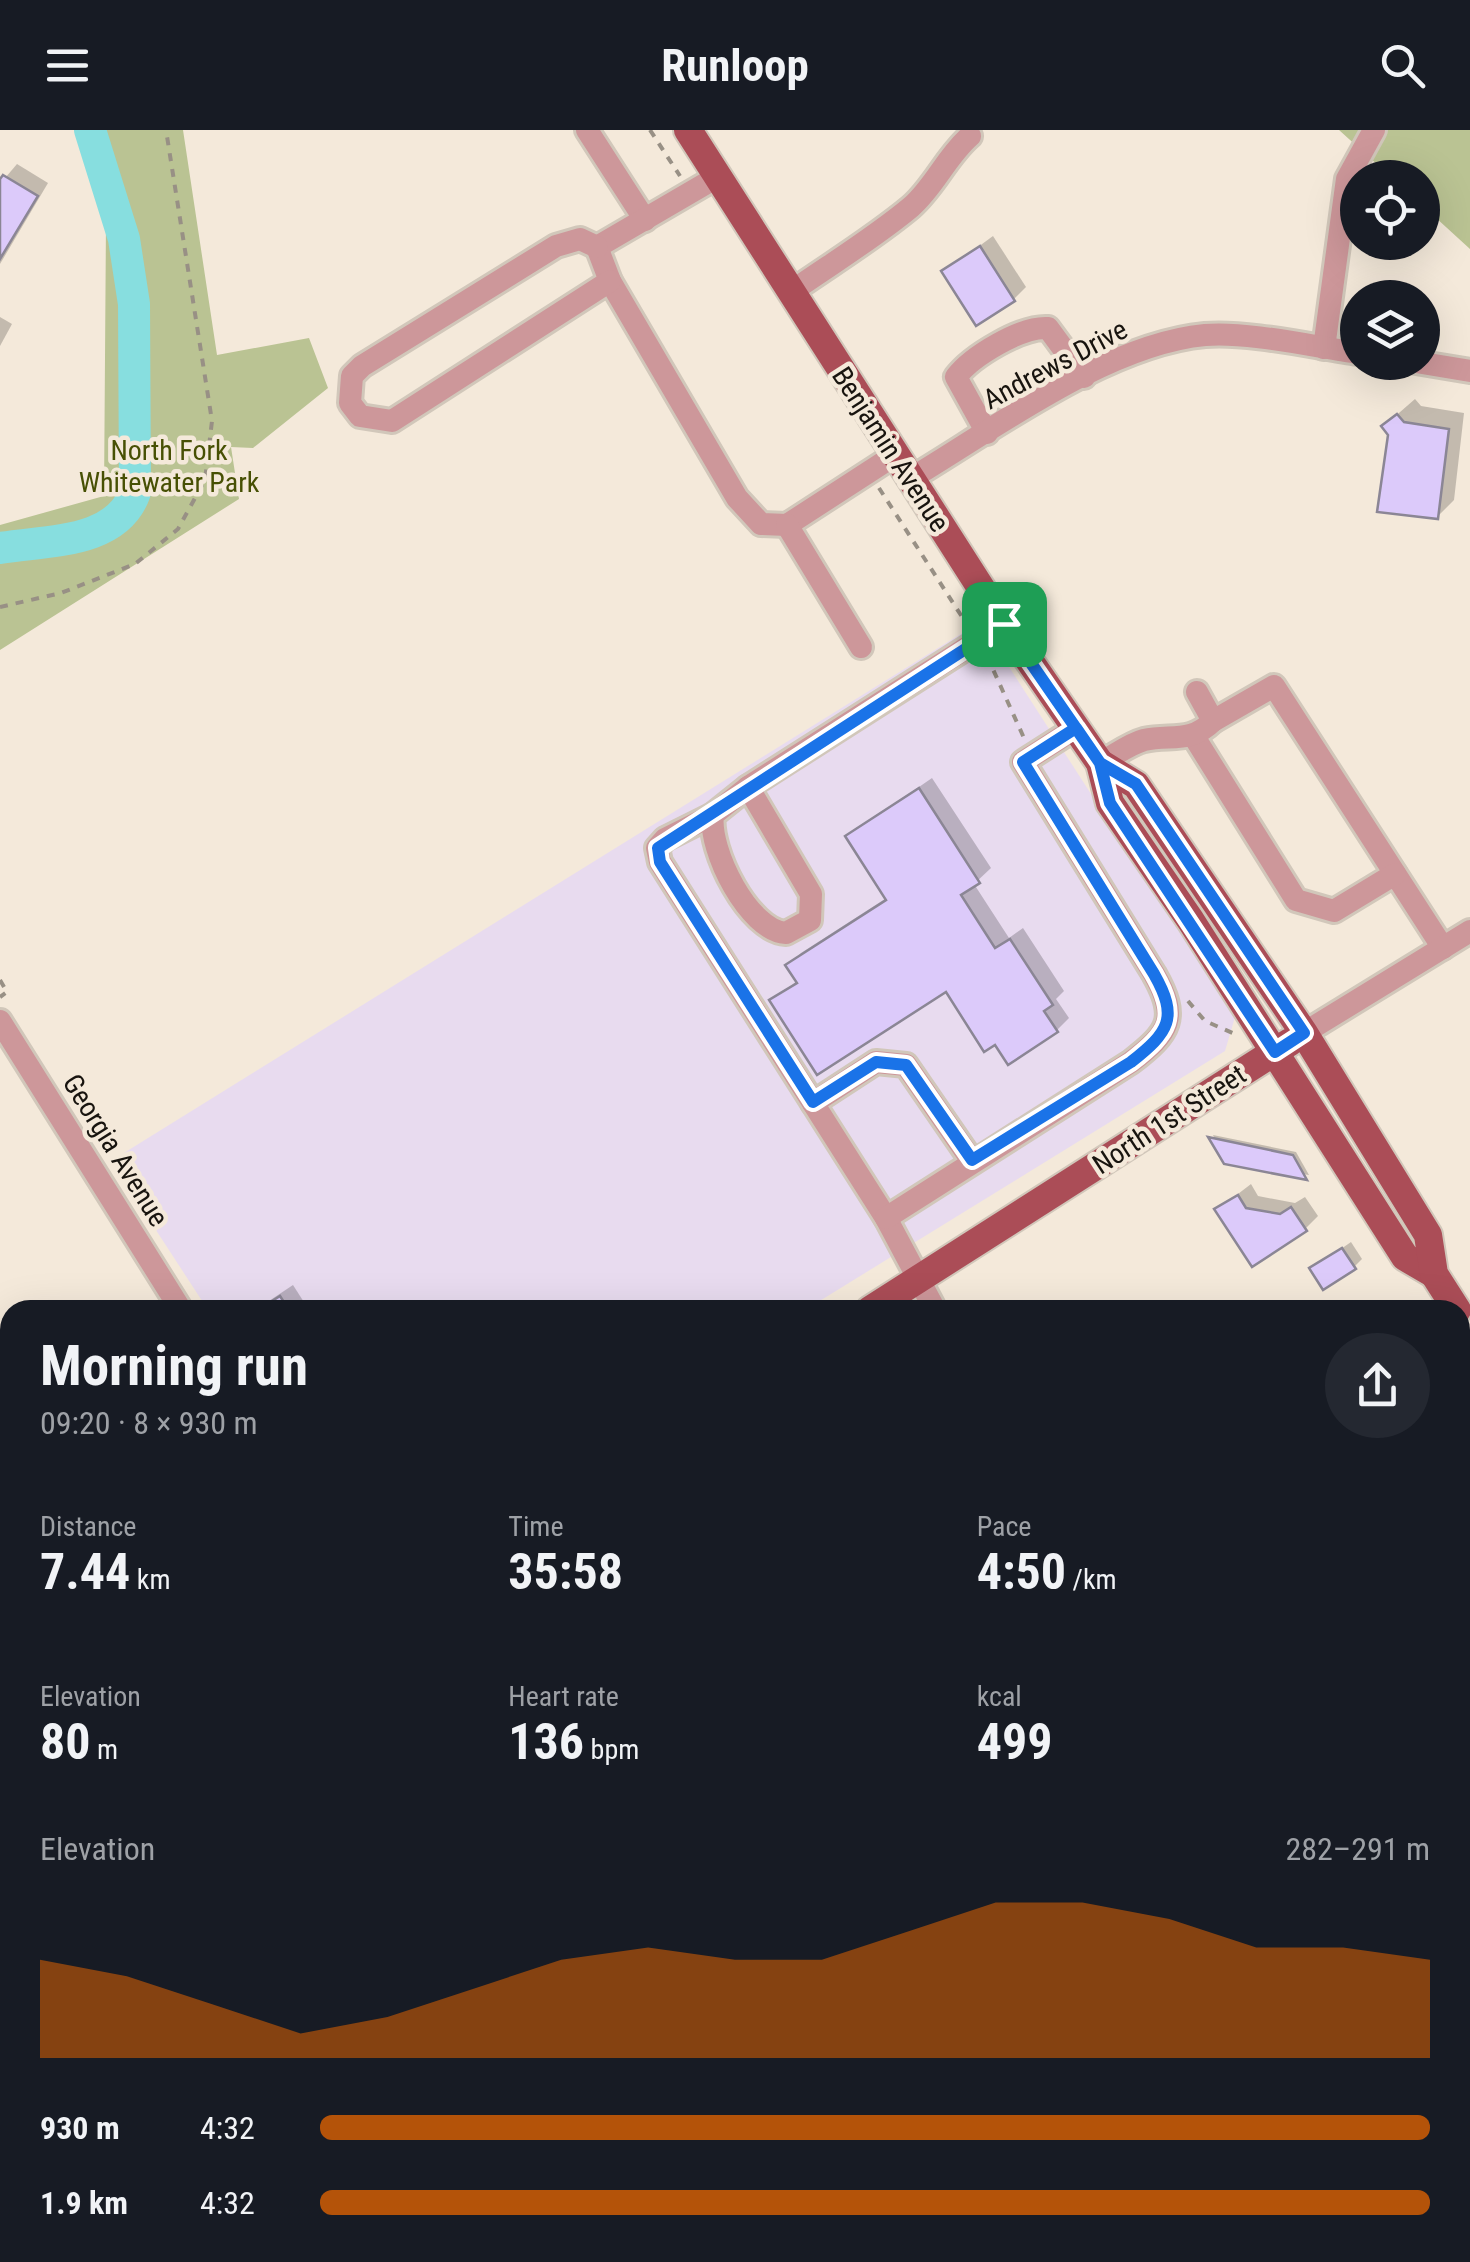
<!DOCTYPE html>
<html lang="en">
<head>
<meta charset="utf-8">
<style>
  body { margin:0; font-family:"Roboto Condensed",sans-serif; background:#242831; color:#f1f3f6; height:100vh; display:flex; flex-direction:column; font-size:38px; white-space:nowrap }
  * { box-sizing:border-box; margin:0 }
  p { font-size:32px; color:#9ea1a6 }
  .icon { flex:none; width:55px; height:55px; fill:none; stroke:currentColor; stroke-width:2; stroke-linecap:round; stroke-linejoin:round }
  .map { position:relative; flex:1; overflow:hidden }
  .drawer { position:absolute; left:0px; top:1170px; width:1470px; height:962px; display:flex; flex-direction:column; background:#171b24; border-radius:30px 30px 0 0; box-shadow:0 10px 40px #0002 }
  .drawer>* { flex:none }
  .controls { position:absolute; left:1340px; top:30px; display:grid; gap:20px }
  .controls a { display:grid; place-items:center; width:100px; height:100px; border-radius:50%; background:#171b24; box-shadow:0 10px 40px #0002; font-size:50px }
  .pin { position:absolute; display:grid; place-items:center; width:85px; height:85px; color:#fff; margin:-42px; border-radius:20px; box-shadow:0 5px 15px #0006 }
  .round { display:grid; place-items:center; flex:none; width:105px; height:105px; border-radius:52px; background:#242831 }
  .headline { display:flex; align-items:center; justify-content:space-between; height:170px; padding:0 40px }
  h1 { font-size:55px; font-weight:700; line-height:75px }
  .stats { display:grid; grid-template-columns:repeat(3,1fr); gap:15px; height:170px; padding:10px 40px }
  .stats div { display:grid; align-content:center }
  .stats b { font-size:50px; font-weight:700 }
  .stats small { font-size:28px; font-weight:400 }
  .stats p { font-size:28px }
  .chart { height:280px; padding:20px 40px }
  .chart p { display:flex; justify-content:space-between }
  .chart svg { width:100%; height:180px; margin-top:10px; fill:#b45309; opacity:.7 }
  ul { padding:0 40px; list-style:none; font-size:32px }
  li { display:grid; grid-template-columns:160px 120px 1fr; align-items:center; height:75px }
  li i { height:25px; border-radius:12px; background:#b45309 }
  header { display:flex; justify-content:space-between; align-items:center; height:130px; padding:0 40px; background:#171b24; font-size:45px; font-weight:700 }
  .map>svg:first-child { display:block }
  .education { fill:#e8dbef }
  .green { fill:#bac393 }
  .shadow { fill:#0003 }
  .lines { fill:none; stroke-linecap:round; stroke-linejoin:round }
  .river { stroke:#87dedf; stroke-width:32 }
  .building { fill:#dccafa; stroke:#8b8695; stroke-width:2.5 }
  .minor-casing { stroke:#d1c7ba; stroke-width:28 }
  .major-casing { stroke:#d1c7ba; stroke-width:32 }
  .path { stroke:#989085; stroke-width:4; stroke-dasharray:8 8; stroke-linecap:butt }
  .minor { stroke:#cd979a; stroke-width:22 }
  .major { stroke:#ab4d57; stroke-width:28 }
  .rail-casing { stroke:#7d766d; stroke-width:9 }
  .rail { stroke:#f4e9da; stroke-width:5; stroke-dasharray:15; stroke-linecap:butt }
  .route-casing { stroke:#fff; stroke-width:20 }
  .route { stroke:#1a73e8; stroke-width:12 }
  .labels { text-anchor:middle; stroke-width:9; stroke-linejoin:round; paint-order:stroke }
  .street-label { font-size:28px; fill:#18140f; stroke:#f4e9da }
  .park-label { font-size:28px; fill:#475004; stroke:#f4e9da }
</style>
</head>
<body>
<header><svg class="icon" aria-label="menu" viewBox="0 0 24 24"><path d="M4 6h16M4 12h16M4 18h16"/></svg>Runloop<svg class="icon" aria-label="search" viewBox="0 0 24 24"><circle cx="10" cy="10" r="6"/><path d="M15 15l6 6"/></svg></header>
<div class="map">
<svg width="1470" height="2132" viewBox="0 0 1470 2132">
  <rect width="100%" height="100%" fill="#f4e9da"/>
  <path class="education" d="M980,492L1235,887L1225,921L805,1180H208L111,1031Z"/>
  <g class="green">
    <path d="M75,0H183L217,225L309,208L328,258L253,318L231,317L239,369L0,520V395L104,366L106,91Z"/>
    <path d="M1339,0H1470V119L1423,76L1422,48L1391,47Z"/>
  </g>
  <g class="shadow">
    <path d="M17,34L48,53L0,134V54Z"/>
    <path d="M993,106L1026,157L1014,169L944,142Z"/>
    <path d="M0,187L12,194L0,216Z"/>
    <path d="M1415,269L1421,276L1464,283L1454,370L1437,387L1384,296Z"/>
    <path d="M932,648L991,738L974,754L1009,808L1023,798L1064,861L1056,869L1069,888L1056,901L995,911L946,859L773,871L798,850L789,836L801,823L888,767L848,706Z"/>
    <path d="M1213,1005L1296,1022L1309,1045L1225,1032Z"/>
    <path d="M1251,1054L1258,1066L1295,1073L1305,1067L1318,1086L1305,1099L1217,1080Z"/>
    <path d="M1351,1112L1362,1129L1354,1137L1312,1139Z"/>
    <path d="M293,1155L309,1180H260L269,1171Z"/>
    <path d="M1460,1441L1470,1457V1470L1460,1480Z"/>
    <path d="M0,1999L10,2015V2070L0,2076Z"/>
  </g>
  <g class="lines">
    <path class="river" d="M0,418C48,410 117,414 135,362L134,174L124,109L90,0"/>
  </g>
  <g class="building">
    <path d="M3,45L38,66L0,129V49Z"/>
    <path d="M980,116L1015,171L976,196L941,141Z"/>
    <path d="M1397,284L1404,292L1449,299L1438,389L1377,382L1388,305L1381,296Z"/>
    <path d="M919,658L980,753L961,765L995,818L1010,809L1053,875L1044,881L1058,902L1008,935L995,915L984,922L946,862L817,945L769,870L797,853L785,835L886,770L845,706Z"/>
    <path d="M1208,1007L1293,1025L1307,1050L1224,1034Z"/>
    <path d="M1238,1065L1246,1078L1280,1084L1291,1077L1307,1101L1252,1137L1214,1079Z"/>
    <path d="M1342,1118L1356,1139L1323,1160L1309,1138Z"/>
    <path d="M280,1166L289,1180H258Z"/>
    <path d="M1470,1333V1377L1460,1383V1339Z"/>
    <path d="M1470,1543V1563L1460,1567V1547Z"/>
    <path d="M0,2042L10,2057V2073L0,2079Z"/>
  </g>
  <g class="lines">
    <defs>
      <g id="minor">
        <path d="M587,0L645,90"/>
        <path d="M717,47L597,117L610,151L737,368L761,394L787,395L895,325"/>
        <path d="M597,117L580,109L556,116L362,236L352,246L350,273L360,286L392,291L610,151"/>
        <path d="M791,162C831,134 874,108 911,77C935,56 946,27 970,6"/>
        <path d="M1324,218L1347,49L1374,0"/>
        <path d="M1416,232L1470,241"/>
        <path d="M987,303L956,247C972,226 1022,196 1048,198L1084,247"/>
        <path d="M910,349C994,299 1107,214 1205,205C1245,201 1316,217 1358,223"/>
        <path d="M787,395L861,517"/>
        <path d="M1213,591L1274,556L1443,818"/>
        <path d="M1193,605L1296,770L1334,781L1395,744"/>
        <path d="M1100,633C1114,626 1129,614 1144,610C1171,604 1190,614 1213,591L1197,562"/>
        <path d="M748,657L811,764L810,790L786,803C749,801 708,720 713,685Z"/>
        <path d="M748,657L1004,494"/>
        <path d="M713,685L665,709L657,718L660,732L886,1088L935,1180"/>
        <path d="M0,891L181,1180"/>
        <path d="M1304,903L1470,801"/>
        <path d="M813,973L876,932L906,935L972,1031"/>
        <path d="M886,1088L1131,932C1170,902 1179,888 1154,844L1023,632L1076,598"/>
        <path d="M0,1233L10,1249"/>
        <path d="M1460,1289L1470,1284"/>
        <path d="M0,1290L10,1283"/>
        <path d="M0,1488L10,1504"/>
        <path d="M1460,1533L1470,1527"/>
        <path d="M0,1559L10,1552"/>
        <path d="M1470,1815L1465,1831L1470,1849"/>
        <path d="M0,1938L10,1931"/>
      </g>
      <g id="major">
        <path d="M688,0L1004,494L1100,633L1110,673L1191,791L1405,1127L1434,1144"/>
        <path d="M1100,633L1136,655L1304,903L1428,1105L1434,1144L1457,1180"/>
        <path d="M870,1180L1290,912"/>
        <path d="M0,1726L10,1719"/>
      </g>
    </defs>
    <use href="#minor" class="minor-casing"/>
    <use href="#major" class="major-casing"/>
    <g class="path">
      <path d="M650,0L680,46"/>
      <path d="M879,358L966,493"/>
      <path d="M0,477L61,463L135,434L178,399L205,350L212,291L166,0"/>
      <path d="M987,526L1024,608"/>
      <path d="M0,850L7,862L0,867"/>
      <path d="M1188,871L1205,891L1235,904"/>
      <path d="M1460,2102L1470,2098"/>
      <path d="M1409,2132L1422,2122"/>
    </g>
    <use href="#minor" class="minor"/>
    <use href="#major" class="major"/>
    <defs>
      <g id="rail">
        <path d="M1460,1609L1470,1605"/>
        <path d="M100,2132L124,2122"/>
      </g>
    </defs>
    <use href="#rail" class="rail-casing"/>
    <use href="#rail" class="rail"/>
  </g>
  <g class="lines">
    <defs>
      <path id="route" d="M1004,494L658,718L660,732L813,972L876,932L906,935L972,1030L1131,932C1169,902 1179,888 1154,844L1023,632L1076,598L1100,633L1110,673L1275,922L1304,903L1136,654L1100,633L1004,494"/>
    </defs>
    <use href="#route" class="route-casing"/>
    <use href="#route" class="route"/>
  </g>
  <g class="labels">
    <g class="street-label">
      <text transform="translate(1055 234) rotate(-28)" y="10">Andrews Drive</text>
      <text transform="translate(891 319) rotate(57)" y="10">Benjamin Avenue</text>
      <text transform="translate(1169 989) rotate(-33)" y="10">North 1st Street</text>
      <text transform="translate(116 1020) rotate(58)" y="10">Georgia Avenue</text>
    </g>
    <g class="park-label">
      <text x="169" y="330">North Fork<tspan x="169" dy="32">Whitewater Park</tspan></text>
    </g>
  </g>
</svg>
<div class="controls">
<a><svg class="icon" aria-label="locate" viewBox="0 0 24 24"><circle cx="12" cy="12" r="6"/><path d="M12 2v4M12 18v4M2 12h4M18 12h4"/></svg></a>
<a><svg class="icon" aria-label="layers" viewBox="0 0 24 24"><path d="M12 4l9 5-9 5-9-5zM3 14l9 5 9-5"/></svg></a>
</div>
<div class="pin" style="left:1004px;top:494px;background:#1e9e55"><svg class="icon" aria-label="arrive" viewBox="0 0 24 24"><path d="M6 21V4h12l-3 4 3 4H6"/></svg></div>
<section class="drawer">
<div class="headline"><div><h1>Morning run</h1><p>09:20 · 8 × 930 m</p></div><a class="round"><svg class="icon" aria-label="share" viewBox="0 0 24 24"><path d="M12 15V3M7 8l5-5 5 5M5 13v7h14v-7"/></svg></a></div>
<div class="stats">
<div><p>Distance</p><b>7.44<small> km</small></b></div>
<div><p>Time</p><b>35:58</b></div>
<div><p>Pace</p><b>4:50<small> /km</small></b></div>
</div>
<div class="stats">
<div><p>Elevation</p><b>80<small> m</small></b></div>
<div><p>Heart rate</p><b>136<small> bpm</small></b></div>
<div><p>kcal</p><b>499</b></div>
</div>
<div class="chart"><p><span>Elevation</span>282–291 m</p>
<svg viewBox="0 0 160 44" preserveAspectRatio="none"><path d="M0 44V20L10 24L20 31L30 38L40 34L50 27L60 20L70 17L80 20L90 20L100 13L110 6L120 6L130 10L140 17L150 17L160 20V44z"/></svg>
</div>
<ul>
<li><b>930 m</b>4:32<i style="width:100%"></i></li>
<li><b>1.9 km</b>4:32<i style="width:100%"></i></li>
</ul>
</section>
</div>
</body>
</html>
